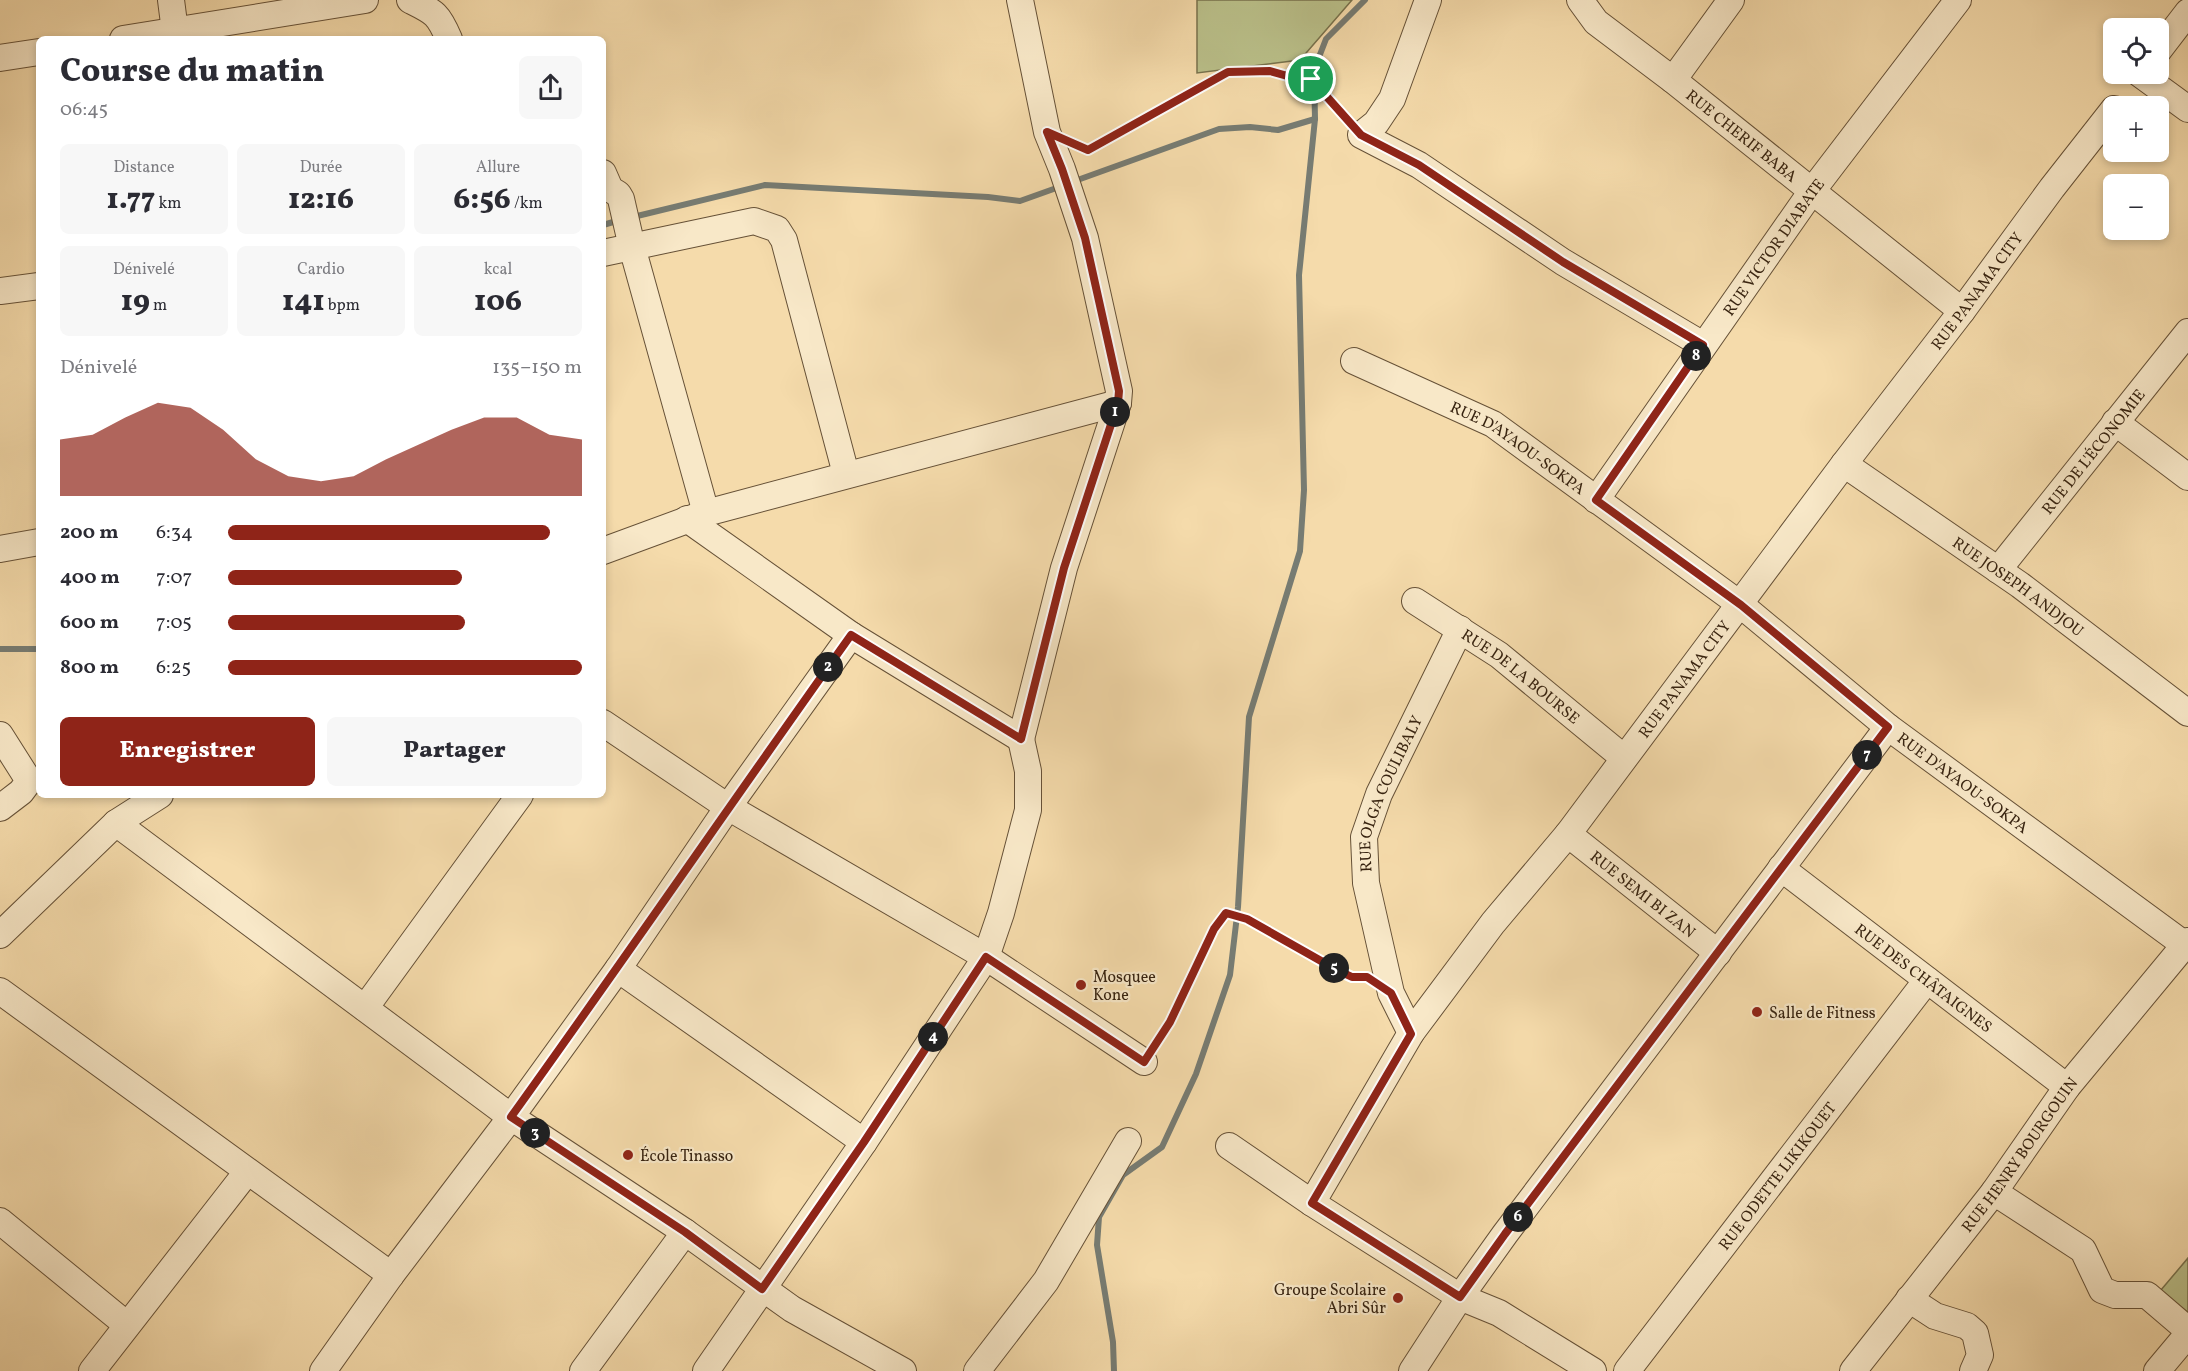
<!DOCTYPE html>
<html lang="fr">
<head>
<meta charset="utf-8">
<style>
  body { margin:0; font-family:Vollkorn,serif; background:#f7f7f7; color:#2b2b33; height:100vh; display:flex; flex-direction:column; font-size:22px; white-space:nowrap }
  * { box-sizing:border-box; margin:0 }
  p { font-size:20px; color:#7c7c81 }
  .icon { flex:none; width:33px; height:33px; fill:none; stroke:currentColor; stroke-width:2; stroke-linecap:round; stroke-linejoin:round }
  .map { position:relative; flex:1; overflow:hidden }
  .sheet { position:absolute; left:36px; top:36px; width:570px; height:762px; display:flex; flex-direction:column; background:#fff; border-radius:9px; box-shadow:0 3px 9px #0003 }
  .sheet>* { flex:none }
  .fabs { position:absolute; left:2103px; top:18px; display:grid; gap:12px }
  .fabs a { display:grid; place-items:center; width:66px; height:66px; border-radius:9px; background:#fff; box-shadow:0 3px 9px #0003; font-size:30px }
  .pin { position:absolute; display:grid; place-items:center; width:51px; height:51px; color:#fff; margin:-26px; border:3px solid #fff; border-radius:50%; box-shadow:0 2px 6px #0007 }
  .km { position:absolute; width:30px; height:30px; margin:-15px; border-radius:50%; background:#222; color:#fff; font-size:16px; line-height:30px; text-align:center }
  .round { display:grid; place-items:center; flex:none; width:63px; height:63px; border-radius:9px; background:#f7f7f7 }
  .headline { display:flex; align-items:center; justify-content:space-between; height:102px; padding:0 24px }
  h1 { font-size:33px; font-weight:800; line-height:45px }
  .figures { display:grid; grid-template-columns:repeat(3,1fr); gap:9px; height:102px; padding:6px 24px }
  .figures div { display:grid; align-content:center; border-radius:9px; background:#f7f7f7; text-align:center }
  .figures b { font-size:30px; font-weight:800 }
  .figures small { font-size:16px; font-weight:400 }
  .figures p { font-size:16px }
  .chart { height:168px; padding:12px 24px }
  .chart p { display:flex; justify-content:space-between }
  .chart svg { width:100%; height:108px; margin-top:6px; fill:#8f2418; opacity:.7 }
  .cta { display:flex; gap:12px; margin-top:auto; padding:12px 24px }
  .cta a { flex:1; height:69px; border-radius:9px; background:#8f2418; color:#fff; font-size:24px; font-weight:800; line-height:69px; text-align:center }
  .cta a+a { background:#f7f7f7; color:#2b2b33 }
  ul { padding:0 24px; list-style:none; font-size:20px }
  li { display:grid; grid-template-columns:96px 72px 1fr; align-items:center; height:45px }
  li i { height:15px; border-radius:8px; background:#8f2418 }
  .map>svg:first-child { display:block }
  .green { fill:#bac08a; stroke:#78724d; stroke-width:1.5 }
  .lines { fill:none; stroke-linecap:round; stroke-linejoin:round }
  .stream { stroke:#777c73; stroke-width:6 }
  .minor-casing { stroke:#665137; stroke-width:28 }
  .path { stroke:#372310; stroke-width:4; stroke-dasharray:4.5 3; stroke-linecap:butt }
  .minor { stroke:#f8e8c8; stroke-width:26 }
  .route-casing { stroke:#fff; stroke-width:12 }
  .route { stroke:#8f2418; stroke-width:8 }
  .poi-dot { fill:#8f2418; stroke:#f8e8c8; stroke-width:2 }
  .labels { text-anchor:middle; stroke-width:4.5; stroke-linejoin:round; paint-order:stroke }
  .street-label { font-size:16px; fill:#372310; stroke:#f8e8c8 }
  .poi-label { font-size:16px; fill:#372310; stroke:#f8e8c8; text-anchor:start }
</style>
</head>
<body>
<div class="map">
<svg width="2188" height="1371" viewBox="0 0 2188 1371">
  <rect width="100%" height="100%" fill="#f5dbab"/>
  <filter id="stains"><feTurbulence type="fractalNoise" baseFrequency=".00333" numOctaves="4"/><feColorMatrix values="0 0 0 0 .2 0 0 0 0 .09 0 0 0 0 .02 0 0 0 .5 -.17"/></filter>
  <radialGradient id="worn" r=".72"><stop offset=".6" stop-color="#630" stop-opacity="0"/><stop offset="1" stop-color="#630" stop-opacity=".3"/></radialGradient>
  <g class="green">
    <path d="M1197,0H1352L1300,60L1197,73Z"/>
    <path d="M2188,1258V1337L2150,1303Z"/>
  </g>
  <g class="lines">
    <g class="stream">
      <path d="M1072,182L1219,129L1250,127L1278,130L1315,119"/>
      <path d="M633,217L765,185L988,197L1020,201L1062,186"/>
      <path d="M603,225L620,220"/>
      <path d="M0,649H39"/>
      <path d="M1114,1371L1113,1342L1097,1245L1099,1217L1123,1175L1162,1147L1196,1074L1230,975L1238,907L1249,717L1300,551L1304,490L1299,275L1315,119L1314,70L1326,39L1365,0"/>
    </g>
    <defs>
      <g id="minor">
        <path d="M171,0L176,39"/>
        <path d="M410,0C434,12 438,13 449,39"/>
        <path d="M1428,0L1392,99L1376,123L1361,135L1419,165L1563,262L1703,345"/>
        <path id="s1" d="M1580,0L1596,22L1673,80L1962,311"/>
        <path d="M123,39L365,0"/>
        <path d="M2158,51L2188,12"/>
        <path d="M0,58L39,52"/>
        <path d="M2140,74L2188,109"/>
        <path d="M1673,80L1731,0"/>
        <path d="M603,173L610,189L618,194L621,199L632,247L706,513"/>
        <path d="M603,253L754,221L777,229L784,240L846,474"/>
        <path d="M0,291L39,286"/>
        <path id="s2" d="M1354,361L1493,424L1741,605L1888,727L2185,945"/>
        <path d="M2115,422L2188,477"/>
        <path id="s3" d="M1844,464L2020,585L2188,713"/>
        <path id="s4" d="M1596,500L1812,191L1958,0"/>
        <path d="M0,549L39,542"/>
        <path d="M603,551L706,513L1118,403"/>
        <path id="s5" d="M1998,570L2188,332"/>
        <path id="s6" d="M1415,601L1499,655L1624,758"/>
        <path d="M851,635L1021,739L1064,568L1118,403L1119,391L1085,238L1062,169L1047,132L1020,0"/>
        <path d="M603,723L728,807L986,957L1144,1062"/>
        <path d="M0,735L26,776L27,784L21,792L0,808"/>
        <path d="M116,823L511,1117L685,1232L792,1309L903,1371"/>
        <path id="s7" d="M1568,834L1718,953"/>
        <path id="s8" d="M1781,868L2067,1087"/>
        <path d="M0,935L116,823L160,795"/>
        <path d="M618,969L864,1142"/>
        <path d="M0,991L391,1275"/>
        <path d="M365,1008L520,795"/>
        <path id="s9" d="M1411,1033L1391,993L1366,883L1364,837L1379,794L1460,629"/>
        <path d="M1229,1146L1312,1203L1460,1297L1499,1313L1593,1371"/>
        <path d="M1994,1192L2083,1250L2102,1290L2115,1295H2147L2188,1330"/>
        <path id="s10" d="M1312,1203L1411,1033L1493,923L1568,834L1844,464L1962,311L2052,188L2114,109"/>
        <path d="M0,1221L127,1325"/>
        <path d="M1909,1299L1935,1316L1967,1326L1975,1333L1980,1355L1973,1371"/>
        <path d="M92,1371L247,1172"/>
        <path d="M323,1371L391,1275L511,1117L618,969L728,807L851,635L687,519"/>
        <path d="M583,1371L685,1232"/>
        <path d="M706,1371L864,1142L986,957L1001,913L1028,810V771L1021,739"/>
        <path d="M977,1371L1046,1281L1128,1141"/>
        <path d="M1412,1371L1460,1297L1505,1234L1888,727"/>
        <path id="s11" d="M1627,1371L1927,980"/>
        <path id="s12" d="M1853,1371L1994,1192L2067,1087L2188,941"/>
        <path d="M2157,1371L2188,1334"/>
      </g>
    </defs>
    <use href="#minor" class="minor-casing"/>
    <g class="path">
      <path d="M1076,144L1088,150L1228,72L1270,71L1291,77L1311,79L1348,121"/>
      <path d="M1155,1044C1183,1002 1196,952 1226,913L1247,919L1337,970L1352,977H1365"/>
    </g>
    <use href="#minor" class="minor"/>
  </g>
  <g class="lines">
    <defs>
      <path id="route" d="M1270,71L1291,77L1311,79L1361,135L1419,165L1563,262L1703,345L1596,500L1741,605L1888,727L1505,1234L1460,1297L1312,1203L1411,1034L1391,993L1367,977H1352L1337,970L1247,919L1226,913L1214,929L1170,1022L1144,1062L986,957L864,1142L762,1289L685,1232L511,1117C626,957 737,795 851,635L1021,739L1064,568L1118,403L1119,391L1085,238L1062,169L1047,132L1088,150L1228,72Z"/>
    </defs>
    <use href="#route" class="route-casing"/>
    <use href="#route" class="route"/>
  </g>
  <g class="poi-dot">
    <circle cx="1081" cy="985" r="6"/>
    <circle cx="1757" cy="1012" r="6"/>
    <circle cx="628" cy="1155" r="6"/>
    <circle cx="1398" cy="1298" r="6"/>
  </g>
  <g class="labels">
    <g class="street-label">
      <text dy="6" stroke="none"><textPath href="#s1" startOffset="212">RUE CHERIF BABA</textPath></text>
      <text dy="6" stroke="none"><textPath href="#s4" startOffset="309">RUE VICTOR DIABATE</textPath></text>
      <text dy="6" stroke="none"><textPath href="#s10" startOffset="1130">RUE PANAMA CITY</textPath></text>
      <text dy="6" stroke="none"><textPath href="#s2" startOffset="186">RUE D'AYAOU-SOKPA</textPath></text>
      <text dy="6" stroke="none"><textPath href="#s5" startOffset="152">RUE DE L'ÉCONOMIE</textPath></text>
      <text dy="6" stroke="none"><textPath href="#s3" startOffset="213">RUE JOSEPH ANDJOU</textPath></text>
      <text dy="6" stroke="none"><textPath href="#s6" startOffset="130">RUE DE LA BOURSE</textPath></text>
      <text dy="6" stroke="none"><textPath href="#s10" startOffset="644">RUE PANAMA CITY</textPath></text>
      <text dy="6" stroke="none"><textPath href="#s2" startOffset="744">RUE D'AYAOU-SOKPA</textPath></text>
      <text dy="6" stroke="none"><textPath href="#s9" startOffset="252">RUE OLGA COULIBALY</textPath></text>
      <text dy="6" stroke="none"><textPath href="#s7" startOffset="96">RUE SEMI BI ZAN</textPath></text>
      <text dy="6" stroke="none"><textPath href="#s8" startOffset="180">RUE DES CHÂTAIGNES</textPath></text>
      <text dy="6" stroke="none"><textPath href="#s12" startOffset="273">RUE HENRY BOURGOUIN</textPath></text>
      <text dy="6" stroke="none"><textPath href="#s11" startOffset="246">RUE ODETTE LIKIKOUET</textPath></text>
    </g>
    <g class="poi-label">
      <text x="1093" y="982">Mosquee<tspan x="1093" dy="18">Kone</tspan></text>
      <text x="1769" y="1018">Salle de Fitness</text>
      <text x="640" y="1161">École Tinasso</text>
      <text x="1386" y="1295" text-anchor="end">Groupe Scolaire<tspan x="1386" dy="18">Abri Sûr</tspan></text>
    </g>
  </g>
  <rect width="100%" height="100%" filter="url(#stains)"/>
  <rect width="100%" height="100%" fill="url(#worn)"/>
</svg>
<div class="fabs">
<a><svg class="icon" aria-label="locate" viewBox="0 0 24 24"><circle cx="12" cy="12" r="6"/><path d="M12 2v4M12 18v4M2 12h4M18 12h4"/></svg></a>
<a>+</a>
<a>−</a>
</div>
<div class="pin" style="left:1311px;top:79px;background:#1e9e55"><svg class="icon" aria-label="arrive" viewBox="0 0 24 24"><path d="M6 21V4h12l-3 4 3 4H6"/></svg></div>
<b class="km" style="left:1115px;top:412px">1</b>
<b class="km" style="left:828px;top:667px">2</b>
<b class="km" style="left:535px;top:1133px">3</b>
<b class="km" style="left:933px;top:1037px">4</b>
<b class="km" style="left:1334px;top:968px">5</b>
<b class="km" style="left:1518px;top:1217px">6</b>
<b class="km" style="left:1867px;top:755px">7</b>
<b class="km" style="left:1696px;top:356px">8</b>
<section class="sheet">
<div class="headline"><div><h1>Course du matin</h1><p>06:45</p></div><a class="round"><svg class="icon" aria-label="share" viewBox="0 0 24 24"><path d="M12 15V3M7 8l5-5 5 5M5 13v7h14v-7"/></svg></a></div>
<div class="figures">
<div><p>Distance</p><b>1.77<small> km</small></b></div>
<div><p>Durée</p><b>12:16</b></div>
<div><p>Allure</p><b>6:56<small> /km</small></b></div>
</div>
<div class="figures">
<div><p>Dénivelé</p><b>19<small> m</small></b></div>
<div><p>Cardio</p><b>141<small> bpm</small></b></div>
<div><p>kcal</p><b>106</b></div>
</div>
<div class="chart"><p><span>Dénivelé</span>135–150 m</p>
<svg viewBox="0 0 160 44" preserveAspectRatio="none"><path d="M0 44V21L10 19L20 12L30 6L40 8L50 17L60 29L70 36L80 38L90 36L100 29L110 23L120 17L130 12L140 12L150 19L160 21V44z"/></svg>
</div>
<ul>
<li><b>200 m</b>6:34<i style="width:91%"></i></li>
<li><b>400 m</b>7:07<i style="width:66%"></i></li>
<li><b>600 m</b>7:05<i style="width:67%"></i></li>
<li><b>800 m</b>6:25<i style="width:100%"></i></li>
</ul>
<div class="cta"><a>Enregistrer</a><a>Partager</a></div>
</section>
</div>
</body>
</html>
